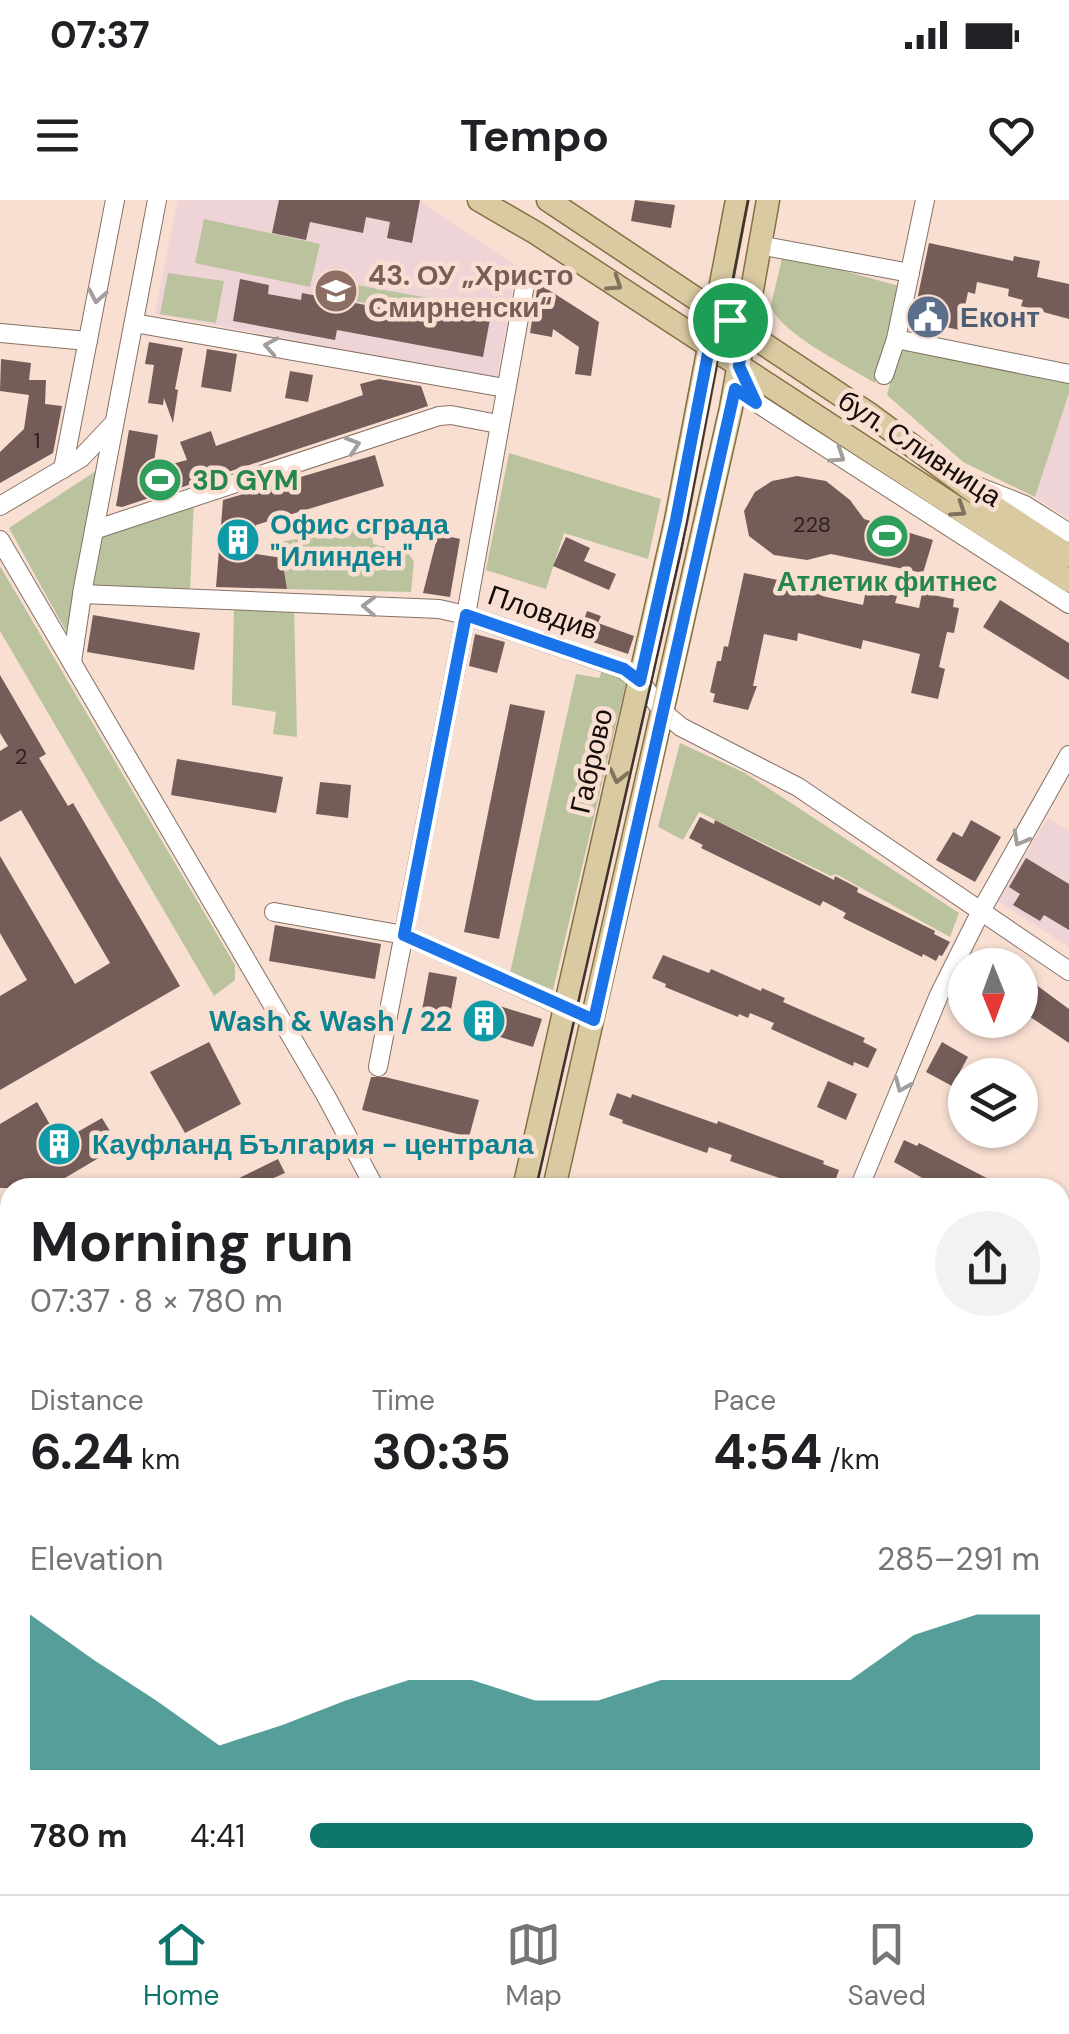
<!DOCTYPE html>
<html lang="en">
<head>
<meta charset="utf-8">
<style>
  body { margin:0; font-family:"DM Sans",sans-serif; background:#f2f2f2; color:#202124; height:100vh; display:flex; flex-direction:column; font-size:38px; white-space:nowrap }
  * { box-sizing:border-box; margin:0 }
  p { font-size:32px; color:#757577 }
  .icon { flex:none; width:55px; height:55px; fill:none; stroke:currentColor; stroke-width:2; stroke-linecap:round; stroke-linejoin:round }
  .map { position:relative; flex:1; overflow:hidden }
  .panel { position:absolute; left:0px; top:978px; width:1070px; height:718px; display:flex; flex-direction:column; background:#fff; border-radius:30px 30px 0 0; box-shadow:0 2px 8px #0004 }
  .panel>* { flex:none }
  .needle { width:65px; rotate:179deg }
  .buttons { position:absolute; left:948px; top:748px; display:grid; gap:20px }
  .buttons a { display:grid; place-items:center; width:90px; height:90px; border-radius:50%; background:#fff; box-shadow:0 2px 8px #0004; font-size:50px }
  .pin { position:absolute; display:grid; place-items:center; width:85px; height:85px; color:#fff; margin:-42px; border:5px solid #fff; border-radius:50%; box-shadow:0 2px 10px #0007 }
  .round { display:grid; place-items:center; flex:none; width:105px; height:105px; border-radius:52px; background:#f2f2f2 }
  .overview { display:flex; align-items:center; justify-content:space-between; height:170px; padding:0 30px }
  h1 { font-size:55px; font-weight:700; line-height:75px }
  .figures { display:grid; grid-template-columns:repeat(3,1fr); gap:15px; height:170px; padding:10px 30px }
  .figures div { display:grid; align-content:center }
  .figures b { font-size:50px; font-weight:700 }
  .figures small { font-size:28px; font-weight:400 }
  .figures p { font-size:28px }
  .chart { height:280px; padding:20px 30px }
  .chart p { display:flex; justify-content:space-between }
  .chart svg { width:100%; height:180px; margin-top:10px; fill:#0f766e; opacity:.7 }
  ul { padding:0 30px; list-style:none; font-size:32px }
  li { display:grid; grid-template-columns:160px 120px 1fr; align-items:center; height:75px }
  li i { height:25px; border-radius:12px; background:#0f766e }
  .status { display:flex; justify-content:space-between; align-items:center; height:70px; padding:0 50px; background:#fff; direction:ltr }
  .status svg { height:28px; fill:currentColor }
  header { display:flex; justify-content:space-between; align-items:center; height:130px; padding:0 30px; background:#fff; font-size:45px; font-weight:700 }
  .tabs { display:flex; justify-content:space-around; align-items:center; height:140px; border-top:2px solid #e0e0e0; background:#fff; font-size:28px; color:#757577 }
  .tabs a { display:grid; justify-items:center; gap:5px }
  .tabs .current { color:#0f766e }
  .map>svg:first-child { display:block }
  .education { fill:#eed3d7 }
  .green { fill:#bbc39e }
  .building { fill:#745c58 }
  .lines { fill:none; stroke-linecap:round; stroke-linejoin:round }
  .minor-casing { stroke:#867165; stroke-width:20 }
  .major-casing { stroke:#847044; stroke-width:25 }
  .minor { stroke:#fff; stroke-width:18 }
  .major { stroke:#dacaa2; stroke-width:22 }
  .tram { stroke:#3e332d; stroke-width:2.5 }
  .oneway { stroke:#81745d }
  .oneway2 { stroke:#a19e9c }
  .route-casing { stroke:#fff; stroke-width:20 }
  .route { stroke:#1a73e8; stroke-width:12 }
  .labels { text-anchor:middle; stroke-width:9; stroke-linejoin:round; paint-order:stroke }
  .number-label { font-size:22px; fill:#2c201c }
  .education-label { font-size:28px; font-weight:bold; fill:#785e54; stroke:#f8dfd2; text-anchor:start }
  .service-label { font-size:28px; font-weight:bold; fill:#4e5e75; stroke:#f8dfd2; text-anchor:start }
  .street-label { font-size:28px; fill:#140c08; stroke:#f8dfd2 }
  .leisure-label { font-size:28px; font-weight:bold; fill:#27864d; stroke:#f8dfd2; text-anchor:start }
  .culture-label { font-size:28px; font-weight:bold; fill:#0d838f; stroke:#f8dfd2; text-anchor:start }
</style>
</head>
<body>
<div class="status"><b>07:37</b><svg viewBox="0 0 49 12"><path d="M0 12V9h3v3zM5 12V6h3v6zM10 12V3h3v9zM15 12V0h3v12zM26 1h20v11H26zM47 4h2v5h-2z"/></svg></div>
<header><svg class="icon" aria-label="menu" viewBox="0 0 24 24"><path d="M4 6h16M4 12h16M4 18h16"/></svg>Tempo<svg class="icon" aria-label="heart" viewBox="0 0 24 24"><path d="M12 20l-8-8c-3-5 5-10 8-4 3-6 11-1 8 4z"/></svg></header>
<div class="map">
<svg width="1069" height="1694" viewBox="0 0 1069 1694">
  <rect width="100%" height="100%" fill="#f8dfd2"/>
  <g class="education">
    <path d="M178,0H419L517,67L497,177L155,114Z"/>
    <path d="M1069,193V319L1035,297Z"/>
    <path d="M1048,618L1069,631V747L998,701Z"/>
    <path d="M1060,1063L1069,1068V1231L1060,1228Z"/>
  </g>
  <g class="green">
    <path d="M204,19L320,44L310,87L195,63Z"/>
    <path d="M783,54L899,86L875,183C851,168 776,131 771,105Z"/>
    <path d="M168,73L224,81L216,123L160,114Z"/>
    <path d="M351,84L451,102L449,117L348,100Z"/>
    <path d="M899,148L1069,183V193L1035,297L963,262L887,195Z"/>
    <path d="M509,253L661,299L648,359L564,333L546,389L486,370Z"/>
    <path d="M99,269L67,433L9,328Z"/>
    <path d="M194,297L190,393L90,387L100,335Z"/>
    <path d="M372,325L373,344L407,352L414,361L411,392L287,389L280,342Z"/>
    <path d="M0,366L235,765V780L214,796L0,431Z"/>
    <path d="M234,404L294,406L297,537L273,534L276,512L232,505Z"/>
    <path d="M603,468L627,476L626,482L553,790L510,773L576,474L599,478Z"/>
    <path d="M680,543L745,573L959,713L950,737L836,674L831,676L699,612L683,640L658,627Z"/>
  </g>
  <g class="building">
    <path d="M279,0H420L412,43L387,38L390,22L366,17L363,33L310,22L306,40L272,33Z"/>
    <path d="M635,0L675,5L671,28L631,21Z"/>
    <path d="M929,43L1013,61L1014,56L1040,61L1037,77L1069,84V119L1021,106L1023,100L1008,96L1009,89L977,82L975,94L968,92L960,130L921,122L925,107L916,105Z"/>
    <path d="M240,79L269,85L268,94L301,100L302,93L450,121L453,107L480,113L479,117L490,119L483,157L337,130L335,140L233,121Z"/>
    <path d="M544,87L599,122L591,176L575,174L579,147L553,129L552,137L530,133L537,90Z"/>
    <path d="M149,142L183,148L175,189L178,190L173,223L164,198L163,205L148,203L154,165L145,164Z"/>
    <path d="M207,149L237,154L231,192L201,187Z"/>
    <path d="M1,159L31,163L29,180H46L45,204L62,206L53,253L0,283V252L24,229L29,195L0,191Z"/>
    <path d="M290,171L313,175L308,202L285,198Z"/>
    <path d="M379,179L421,186L428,206L122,307L116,306L129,230L158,235L153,269L187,260L180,242L211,231L216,246L363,195L360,184Z"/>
    <path d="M375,255L384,286L256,325V354L282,358L287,389L216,387L223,300Z"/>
    <path d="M797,276L826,281L850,300L864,319L933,340L923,373L831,354L807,360L774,355L749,336L744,311L755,292L772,281Z"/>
    <path d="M438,334L460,339L450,397L423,393Z"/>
    <path d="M566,337L590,348L584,361L616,374L609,390L553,366Z"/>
    <path d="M744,373L823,389L822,396L863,405L866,390L897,396L895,403L919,408L922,393L954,399L953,407L959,408L954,433L947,432L939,467L945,469L938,499L911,493L920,454L863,440L861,449L798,433L797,441L764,434L753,486H757L748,510L713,502L715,494L710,492L717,461H721L724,446L728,447Z"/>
    <path d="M1000,400L1069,443V480L983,427Z"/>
    <path d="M587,411L601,416L598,423L634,436L628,454L578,437Z"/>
    <path d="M93,415L200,433L194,470L87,452Z"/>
    <path d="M475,434L505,442L497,473L469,466Z"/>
    <path d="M0,475L46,554L39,558L68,606L73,603L180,786L0,890V796L27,780L0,733V656L75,784L110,763L21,610L0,622V551L8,546L0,533Z"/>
    <path d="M510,504L545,511L499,739L464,732Z"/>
    <path d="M177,559L283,577L276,613L171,595Z"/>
    <path d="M320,582L351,585L348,618L316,614Z"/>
    <path d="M700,617L714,624L715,620L834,680L835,676L858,688L857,692L935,731L934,734L950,742L942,756L939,755L936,761L923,754L922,757L843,718L846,713L823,701L820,706L701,648L703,645L689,638Z"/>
    <path d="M971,620L1001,637L975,682L936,660L953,632L962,637Z"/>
    <path d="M1026,658L1069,684V730L1044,715L1040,721L1013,705L1020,694L1009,687Z"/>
    <path d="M275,725L381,744L375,779L269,761Z"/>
    <path d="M663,755L709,773L711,769L761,791L762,788L785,798L783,802L865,838L863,842L877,849L868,868L854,862L853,866L771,829L774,823L750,813L748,818L739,814L738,817L665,787L666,784L652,778Z"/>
    <path d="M429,772L457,777L449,821L421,816Z"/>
    <path d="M1020,773L1069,809V843L1020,810Z"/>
    <path d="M483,801L542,819L533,847L487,833L485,842L472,838Z"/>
    <path d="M209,842L241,904L185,933L150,872Z"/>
    <path d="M942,842L968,857L952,886L926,872Z"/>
    <path d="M371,877H385L479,900L469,937L362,910Z"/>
    <path d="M828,881L857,894L846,920L817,907Z"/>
    <path d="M617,893L631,898L632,894L717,924L718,921L824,961L823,964L839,970L834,984L830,988H808L730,961L732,955L709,947L707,953L622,923L623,920L609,915Z"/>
    <path d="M37,902L60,942L102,918L119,946L48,988H0V924Z"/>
    <path d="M904,940L917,946L919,943L1006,988H940L894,962Z"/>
    <path d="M278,959L285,973L269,980L273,988H219Z"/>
  </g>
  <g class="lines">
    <defs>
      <g id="minor">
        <path d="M759,45L910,73"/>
        <path d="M134,123L505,188"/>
        <path d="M0,133L88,141"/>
        <path d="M896,139L1069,174"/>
        <path d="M884,175L896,139L925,0"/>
        <path d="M735,189L1069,404"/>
        <path d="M63,269L115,0"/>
        <path d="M972,284L1025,305L1069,333"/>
        <path d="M0,306L81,258L113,224"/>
        <path d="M94,330L439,216L451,215L498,224"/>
        <path d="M0,340L326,896L375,988"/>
        <path d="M82,394L439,409L466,415L623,469L640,481L663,512L681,527L798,587L1069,771"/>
        <path d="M72,462L83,388L157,0"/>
        <path d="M274,712L404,735L593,820"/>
        <path d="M378,867L466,415L526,79"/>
        <path d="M859,988L939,795L981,711L1069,555"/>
        <path d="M1060,1228L1069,1231"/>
        <path d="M1060,1266L1069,1249"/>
        <path d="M1060,1526L1069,1508"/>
        <path d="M1060,1546L1069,1548"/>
        <path d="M0,1589L10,1583"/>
        <path d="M388,1685L393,1694"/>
        <path d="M771,1685L776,1694"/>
        <path d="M167,1694L183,1685"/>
        <path d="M839,1694L844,1685"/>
      </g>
      <g id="major">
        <path d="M479,0L536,33L1069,381"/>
        <path d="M548,0L872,216L996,308L1069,356"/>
        <path d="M524,988L676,320L737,0"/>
        <path d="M554,988L731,208L768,0"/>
        <path d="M0,1412L10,1406"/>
        <path d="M0,1443L10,1437"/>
      </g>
    </defs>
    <use href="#minor" class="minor-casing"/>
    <use href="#major" class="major-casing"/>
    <use href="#minor" class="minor"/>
    <use href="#major" class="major"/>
    <g class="tram">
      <path d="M536,988L681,351L748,0"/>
      <path d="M0,1575L10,1569"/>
    </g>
  </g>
  <defs><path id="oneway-chevron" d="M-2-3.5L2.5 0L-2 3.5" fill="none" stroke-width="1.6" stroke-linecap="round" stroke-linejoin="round" transform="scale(2.5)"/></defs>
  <g class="oneway">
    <use href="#oneway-chevron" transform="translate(615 84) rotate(33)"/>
    <use href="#oneway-chevron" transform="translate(959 310) rotate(33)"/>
    <use href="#oneway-chevron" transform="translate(618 576) rotate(103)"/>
  </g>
  <g class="oneway2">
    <use href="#oneway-chevron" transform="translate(97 96) rotate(101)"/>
    <use href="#oneway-chevron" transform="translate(271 146) rotate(-170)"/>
    <use href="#oneway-chevron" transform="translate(353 245) rotate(-18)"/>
    <use href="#oneway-chevron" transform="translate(838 256) rotate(33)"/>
    <use href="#oneway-chevron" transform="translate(369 406) rotate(-178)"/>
    <use href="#oneway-chevron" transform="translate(1020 639) rotate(119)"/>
    <use href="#oneway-chevron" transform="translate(902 885) rotate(113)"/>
  </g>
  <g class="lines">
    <defs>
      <path id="route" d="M716,112L744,130L739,166L756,203L735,189L594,820L404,735L466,415L624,469L640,481L676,320Z"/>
    </defs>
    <use href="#route" class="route-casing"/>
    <use href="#route" class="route"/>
  </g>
  <defs>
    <symbol id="school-disc" viewBox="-11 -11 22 22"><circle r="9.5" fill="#8d6e63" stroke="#f8dfd2"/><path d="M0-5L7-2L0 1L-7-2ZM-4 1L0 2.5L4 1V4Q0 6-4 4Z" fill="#fff"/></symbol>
    <symbol id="civic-disc" viewBox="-11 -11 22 22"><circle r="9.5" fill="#5c6f8a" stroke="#f8dfd2"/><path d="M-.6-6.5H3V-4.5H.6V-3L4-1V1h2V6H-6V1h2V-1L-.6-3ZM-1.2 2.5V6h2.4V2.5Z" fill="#fff"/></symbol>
    <symbol id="stadium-disc" viewBox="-11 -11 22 22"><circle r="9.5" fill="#2e9e5b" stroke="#f8dfd2"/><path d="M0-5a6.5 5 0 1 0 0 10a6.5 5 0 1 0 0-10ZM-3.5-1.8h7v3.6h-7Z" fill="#fff"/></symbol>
    <symbol id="building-disc" viewBox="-11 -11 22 22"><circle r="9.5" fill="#0f9aa8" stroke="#f8dfd2"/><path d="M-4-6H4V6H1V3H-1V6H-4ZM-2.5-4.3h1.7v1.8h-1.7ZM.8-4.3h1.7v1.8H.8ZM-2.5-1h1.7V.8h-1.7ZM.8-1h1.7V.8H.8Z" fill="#fff"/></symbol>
  </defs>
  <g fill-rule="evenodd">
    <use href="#school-disc" x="311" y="66" width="50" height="50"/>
    <use href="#civic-disc" x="903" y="92" width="50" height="50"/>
    <use href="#stadium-disc" x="135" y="255" width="50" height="50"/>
    <use href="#stadium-disc" x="862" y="311" width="50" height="50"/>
    <use href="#building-disc" x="213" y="315" width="50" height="50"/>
    <use href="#building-disc" x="459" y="796" width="50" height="50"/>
    <use href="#building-disc" x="34" y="919" width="50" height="50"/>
  </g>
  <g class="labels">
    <g class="number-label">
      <text x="37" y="248">1</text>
      <text x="812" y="332">228</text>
      <text x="21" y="564">2</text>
    </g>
    <g class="education-label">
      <text x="368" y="85">43. ОУ „Христо<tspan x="368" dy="32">Смирненски“</tspan></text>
    </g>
    <g class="service-label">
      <text x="960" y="127">Еконт</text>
    </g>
    <g class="street-label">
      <text transform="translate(920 248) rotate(33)" y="10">бул. Сливница</text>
      <text transform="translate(543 412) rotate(19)" y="10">Пловдив</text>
      <text transform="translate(591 561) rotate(-77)" y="10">Габрово</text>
    </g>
    <g class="leisure-label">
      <text x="192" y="290">3D GYM</text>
      <text x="887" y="391" text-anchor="middle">Атлетик фитнес</text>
    </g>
    <g class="culture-label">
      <text x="270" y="334">Офис сграда<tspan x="270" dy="32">"Илинден"</tspan></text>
      <text x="452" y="831" text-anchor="end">Wash &amp; Wash / 22</text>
      <text x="92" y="954">Кауфланд България - централа</text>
    </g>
  </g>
</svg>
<div class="buttons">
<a><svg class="needle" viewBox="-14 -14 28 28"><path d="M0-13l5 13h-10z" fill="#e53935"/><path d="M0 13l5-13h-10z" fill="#757577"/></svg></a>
<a><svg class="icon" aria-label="layers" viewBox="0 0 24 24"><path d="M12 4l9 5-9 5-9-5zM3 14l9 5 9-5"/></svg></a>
</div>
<div class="pin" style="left:730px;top:120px;background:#1e9e55"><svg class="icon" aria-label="arrive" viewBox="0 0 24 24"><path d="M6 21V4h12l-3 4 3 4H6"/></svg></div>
<section class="panel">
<div class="overview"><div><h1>Morning run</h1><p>07:37 · 8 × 780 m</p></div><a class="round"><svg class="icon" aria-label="share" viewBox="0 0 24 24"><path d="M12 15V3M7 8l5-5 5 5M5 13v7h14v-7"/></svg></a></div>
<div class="figures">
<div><p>Distance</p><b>6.24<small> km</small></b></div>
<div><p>Time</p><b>30:35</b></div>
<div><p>Pace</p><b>4:54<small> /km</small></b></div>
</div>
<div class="chart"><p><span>Elevation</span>285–291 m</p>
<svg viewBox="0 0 160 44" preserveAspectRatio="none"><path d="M0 44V6L10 17L20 27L30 38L40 33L50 27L60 22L70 22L80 27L90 27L100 22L110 22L120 22L130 22L140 11L150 6L160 6V44z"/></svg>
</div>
<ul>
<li><b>780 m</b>4:41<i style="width:99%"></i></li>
</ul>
</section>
</div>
<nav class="tabs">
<a class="current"><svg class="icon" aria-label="home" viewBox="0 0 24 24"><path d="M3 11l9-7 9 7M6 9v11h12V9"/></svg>Home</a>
<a><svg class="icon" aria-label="map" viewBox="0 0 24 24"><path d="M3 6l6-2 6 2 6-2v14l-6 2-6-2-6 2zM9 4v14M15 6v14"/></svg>Map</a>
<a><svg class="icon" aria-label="saved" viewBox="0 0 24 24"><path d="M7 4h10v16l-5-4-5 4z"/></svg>Saved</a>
</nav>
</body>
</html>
